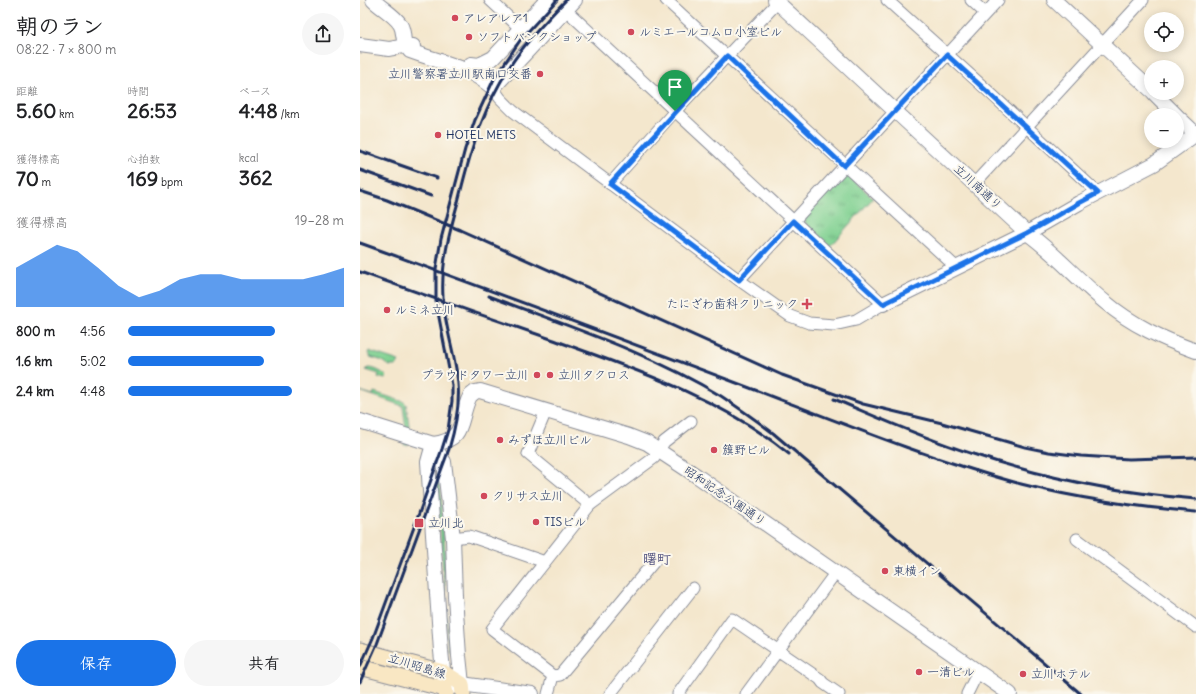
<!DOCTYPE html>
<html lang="ja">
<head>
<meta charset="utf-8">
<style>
  body { margin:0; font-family:Delius,"Klee One",sans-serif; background:#f6f6f6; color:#202124; height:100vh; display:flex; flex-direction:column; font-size:15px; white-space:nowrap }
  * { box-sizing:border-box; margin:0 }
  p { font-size:13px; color:#757577 }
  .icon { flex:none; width:22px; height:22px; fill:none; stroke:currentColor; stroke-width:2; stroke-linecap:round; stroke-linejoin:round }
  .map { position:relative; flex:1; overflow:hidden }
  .panel { display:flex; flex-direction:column; background:#fff; width:360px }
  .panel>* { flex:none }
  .controls { position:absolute; left:784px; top:12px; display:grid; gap:8px }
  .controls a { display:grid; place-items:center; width:40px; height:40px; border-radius:50%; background:#fff; box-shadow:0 2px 10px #0003; font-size:20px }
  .pin { position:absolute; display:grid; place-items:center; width:34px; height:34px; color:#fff; margin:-41px -17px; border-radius:50% 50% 50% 0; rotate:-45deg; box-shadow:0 0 4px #0007 }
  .pin .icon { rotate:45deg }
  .round { display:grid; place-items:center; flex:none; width:42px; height:42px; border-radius:21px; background:#f6f6f6 }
  .summary { display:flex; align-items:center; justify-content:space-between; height:68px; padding:0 16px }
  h1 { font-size:22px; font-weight:800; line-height:30px }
  .figures { display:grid; grid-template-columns:repeat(3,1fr); gap:6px; height:68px; padding:4px 16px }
  .figures div { display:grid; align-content:center }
  .figures b { font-size:20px; font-weight:800 }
  .figures small { font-size:11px; font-weight:400 }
  .figures p { font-size:11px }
  .chart { height:112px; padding:8px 16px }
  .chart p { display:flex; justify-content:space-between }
  .chart svg { width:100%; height:72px; margin-top:4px; fill:#1a73e8; opacity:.7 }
  .primary-button { display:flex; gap:8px; margin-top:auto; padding:8px 16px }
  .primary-button a { flex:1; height:46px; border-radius:24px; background:#1a73e8; color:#fff; font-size:16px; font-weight:800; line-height:46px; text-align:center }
  .primary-button a+a { background:#f6f6f6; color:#202124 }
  ul { padding:0 16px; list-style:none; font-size:13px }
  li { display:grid; grid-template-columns:64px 48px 1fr; align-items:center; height:30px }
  li i { height:10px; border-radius:5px; background:#1a73e8 }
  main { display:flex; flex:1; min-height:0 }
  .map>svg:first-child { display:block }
  .grass { fill:#81d192; stroke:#4e8078 }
  .park { fill:url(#park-tufts); stroke:#4e8078 }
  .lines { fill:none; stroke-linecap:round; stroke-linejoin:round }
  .minor-casing { stroke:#888b96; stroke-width:13 }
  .tertiary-casing { stroke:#888b96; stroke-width:16 }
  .secondary-casing { stroke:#888b96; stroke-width:17 }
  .minor { stroke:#fff; stroke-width:11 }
  .tertiary { stroke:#fff; stroke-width:14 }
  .secondary { stroke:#f9e7c3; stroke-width:15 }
  .rail { stroke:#1b2f5e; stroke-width:3 }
  .route-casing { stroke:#fff; stroke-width:8 }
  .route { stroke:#1a73e8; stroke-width:5 }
  .poi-dot { fill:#d1495b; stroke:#fbf7ec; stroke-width:1.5 }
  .labels { text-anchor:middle; stroke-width:4; stroke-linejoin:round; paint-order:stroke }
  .poi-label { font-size:12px; fill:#1b2f5e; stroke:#fbf7ec; text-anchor:start }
  .street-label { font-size:12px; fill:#1b2f5e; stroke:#fbf7ec }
  .quarter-label { font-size:14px; font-weight:bold; fill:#535481; stroke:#fbf7ec }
</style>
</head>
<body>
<main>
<section class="panel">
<div class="summary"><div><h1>朝のラン</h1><p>08:22 · 7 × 800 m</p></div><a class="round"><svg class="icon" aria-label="share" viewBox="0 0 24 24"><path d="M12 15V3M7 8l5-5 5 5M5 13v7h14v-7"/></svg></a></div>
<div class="figures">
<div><p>距離</p><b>5.60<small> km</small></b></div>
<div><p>時間</p><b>26:53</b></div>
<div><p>ペース</p><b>4:48<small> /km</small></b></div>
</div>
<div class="figures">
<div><p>獲得標高</p><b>70<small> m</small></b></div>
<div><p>心拍数</p><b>169<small> bpm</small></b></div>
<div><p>kcal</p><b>362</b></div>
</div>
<div class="chart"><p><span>獲得標高</span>19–28 m</p>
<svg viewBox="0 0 160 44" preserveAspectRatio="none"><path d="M0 44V20L10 13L20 6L30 10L40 20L50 31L60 38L70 34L80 27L90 24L100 24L110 27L120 27L130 27L140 27L150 24L160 20V44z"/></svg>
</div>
<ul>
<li><b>800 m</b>4:56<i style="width:68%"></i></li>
<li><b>1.6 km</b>5:02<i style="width:63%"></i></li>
<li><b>2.4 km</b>4:48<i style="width:76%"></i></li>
</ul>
<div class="primary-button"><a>保存</a><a>共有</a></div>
</section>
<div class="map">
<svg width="836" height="694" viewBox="0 0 836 694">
  <defs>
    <pattern id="park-tufts" width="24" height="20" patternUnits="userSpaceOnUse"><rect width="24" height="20" fill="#81d192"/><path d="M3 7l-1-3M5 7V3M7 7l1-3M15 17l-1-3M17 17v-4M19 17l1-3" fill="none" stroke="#69aa7a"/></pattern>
  </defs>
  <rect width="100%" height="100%" fill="#fbf7ec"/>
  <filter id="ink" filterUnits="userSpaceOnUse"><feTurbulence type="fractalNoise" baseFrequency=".025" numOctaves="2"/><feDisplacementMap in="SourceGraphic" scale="8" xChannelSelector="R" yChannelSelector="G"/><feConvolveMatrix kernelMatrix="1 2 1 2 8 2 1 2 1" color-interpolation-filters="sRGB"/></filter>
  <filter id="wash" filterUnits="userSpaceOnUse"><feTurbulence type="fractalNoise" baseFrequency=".012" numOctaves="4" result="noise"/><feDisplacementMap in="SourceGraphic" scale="16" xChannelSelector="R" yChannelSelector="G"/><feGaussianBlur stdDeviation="0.9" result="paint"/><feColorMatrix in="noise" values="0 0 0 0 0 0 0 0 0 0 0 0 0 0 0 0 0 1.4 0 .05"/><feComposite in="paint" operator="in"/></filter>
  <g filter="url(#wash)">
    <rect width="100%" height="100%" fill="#f4e7cd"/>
    <g class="grass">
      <path d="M9,351L39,361L36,366H30L20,360L10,357L8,353Z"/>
      <path d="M8,368C15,368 23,372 27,377L25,379L18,377L19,374L6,370Z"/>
      <path d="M0,391L13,395L14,392L44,402L46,404C47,414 52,436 48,445H44L47,437L43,406Z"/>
      <path d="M76,466H79L85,549V598L89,650H88Z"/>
      <path d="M0,657L59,673L58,675L0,659Z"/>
    </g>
    <path class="park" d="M483,174H487L513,198L470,246L445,223L446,215Z"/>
  </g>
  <g filter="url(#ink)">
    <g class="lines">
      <defs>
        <g id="minor">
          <path d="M130,0L160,28"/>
          <path d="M306,0L597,268"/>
          <path d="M527,0L627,90L738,193"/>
          <path d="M611,0L625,13"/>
          <path d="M133,88L140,98L153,111L379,280L430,316L449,323L474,325L496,320L523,304L206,10"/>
          <path d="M250,184L315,111L418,2"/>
          <path d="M614,184L783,0"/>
          <path d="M379,280L638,0"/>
          <path d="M186,411L168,454L230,505"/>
          <path d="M93,538L109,536L185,562"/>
          <path d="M717,539L836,627"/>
          <path d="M193,676L200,675L297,558"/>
          <path d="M188,694L193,676L132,629L230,505L294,458L304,442L331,421"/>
          <path d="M250,694L333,588"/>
          <path d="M318,694L372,619L460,679L463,683L479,694"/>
          <path d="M386,694L476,572"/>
          <path d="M607,694L618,672"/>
        </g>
        <g id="tertiary">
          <path d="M13,0C21,8 34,15 40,24C46,34 40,41 50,51C82,63 106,65 133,88"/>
          <path d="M415,0L667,233C695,253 718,280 745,302C772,325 803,339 836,351"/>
          <path d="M694,0L791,90"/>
          <path d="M0,45L29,49L44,46H53"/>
          <path d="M111,64L119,65L133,58L187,0"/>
          <path d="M133,88L215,0"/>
          <path d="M794,93L816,115"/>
          <path d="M523,304L667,233L719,203L794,164L836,134L817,116"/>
          <path d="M0,421L73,444L84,462L93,538L95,596L99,656L102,684"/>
          <path d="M73,444C107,440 98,420 110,396L115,392L120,391L269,436L287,443L337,476L650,694"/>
          <path d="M73,444L68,462L81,651L85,689L102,684L172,694"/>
        </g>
        <g id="secondary">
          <path d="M0,650L83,672L102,684L103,694"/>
          <path d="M0,667L85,689L86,694"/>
        </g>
      </defs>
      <use href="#minor" class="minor-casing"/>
      <use href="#tertiary" class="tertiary-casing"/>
      <use href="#secondary" class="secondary-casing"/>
      <use href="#minor" class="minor"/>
      <use href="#tertiary" class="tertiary"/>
      <use href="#secondary" class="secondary"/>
      <g class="rail">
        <path d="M0,151L77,178"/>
        <path d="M0,170L71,196"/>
        <path d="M0,191L27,200L100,230L422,375L503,404L582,423L665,447L689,452L721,456L769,459L836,457"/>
        <path d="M0,243C128,289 255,337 382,385C474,420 566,458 661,484C719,499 777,507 836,512"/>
        <path d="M0,272C64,295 127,317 191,339C274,369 360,397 429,454"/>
        <path d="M129,296C207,326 289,352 361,396C379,408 396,420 413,433L721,694"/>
        <path d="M474,399C519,418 563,438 610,453C683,478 759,493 836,499"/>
        <path d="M0,667L13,638L57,519L82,449L88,430L92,401V385L76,302V269L81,239L105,149L115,120L134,79L161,39L197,0"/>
        <path d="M0,682L17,644L89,449C95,429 100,406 98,384C96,355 84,326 83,297C81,264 89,234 98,202C108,161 119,120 140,83C157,51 181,26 206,0"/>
      </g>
    </g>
  </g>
  <g class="lines" filter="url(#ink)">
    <defs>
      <path id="route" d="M587,55L738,193L719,203L667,233L523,304L433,221L379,280L250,184L367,56L484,166Z"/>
    </defs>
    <use href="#route" class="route-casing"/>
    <use href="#route" class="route"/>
  </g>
  <g class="poi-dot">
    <circle cx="95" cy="18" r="4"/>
    <circle cx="271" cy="32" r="4"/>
    <circle cx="109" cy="37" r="4"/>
    <circle cx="180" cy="74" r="4"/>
    <circle cx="78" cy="135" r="4"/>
    <path d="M445 298h4v4h4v4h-4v4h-4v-4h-4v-4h4z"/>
    <circle cx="27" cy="310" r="4"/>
    <circle cx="177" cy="375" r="4"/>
    <circle cx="190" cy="375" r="4"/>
    <circle cx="140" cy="440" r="4"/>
    <circle cx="354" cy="450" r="4"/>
    <circle cx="124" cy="496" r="4"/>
    <circle cx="176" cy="522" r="4"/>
    <rect x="54" y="518" width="10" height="10" rx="2"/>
    <circle cx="525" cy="571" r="4"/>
    <circle cx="559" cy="672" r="4"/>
    <circle cx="663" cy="674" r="4"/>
  </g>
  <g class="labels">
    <g class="poi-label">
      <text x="103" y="22">アレアレア1</text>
      <text x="279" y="36">ルミエールコムロ小室ビル</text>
      <text x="117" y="41">ソフトバンクショップ</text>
      <text x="172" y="78" text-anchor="end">立川警察署立川駅南口交番</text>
      <text x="86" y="139">HOTEL METS</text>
      <text x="438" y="308" text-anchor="end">たにざわ歯科クリニック</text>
      <text x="35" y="314">ルミネ立川</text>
      <text x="169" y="379" text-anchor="end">プラウドタワー立川</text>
      <text x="198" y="379">立川タクロス</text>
      <text x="148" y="444">みずほ立川ビル</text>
      <text x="362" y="454">籏野ビル</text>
      <text x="132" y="500">クリサス立川</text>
      <text x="184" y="526">TISビル</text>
      <text x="68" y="527">立川北</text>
      <text x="533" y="575">東横イン</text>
      <text x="567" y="676">一清ビル</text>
      <text x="671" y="678">立川ホテル</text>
    </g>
    <g class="street-label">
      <text transform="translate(618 187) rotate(43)" y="4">立川南通り</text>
      <text transform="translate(365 496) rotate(34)" y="4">昭和記念公園通り</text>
      <text transform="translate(57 666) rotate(17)" y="4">立川昭島線</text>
    </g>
    <g class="quarter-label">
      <text x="297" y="564">曙町</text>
    </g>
  </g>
</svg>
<div class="controls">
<a><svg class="icon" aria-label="locate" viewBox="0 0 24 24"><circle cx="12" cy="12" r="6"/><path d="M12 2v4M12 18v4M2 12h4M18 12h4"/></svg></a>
<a>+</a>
<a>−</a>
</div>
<div class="pin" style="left:315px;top:111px;background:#1e9e55"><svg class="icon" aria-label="arrive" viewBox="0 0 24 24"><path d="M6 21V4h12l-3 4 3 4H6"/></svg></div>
</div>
</main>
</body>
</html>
